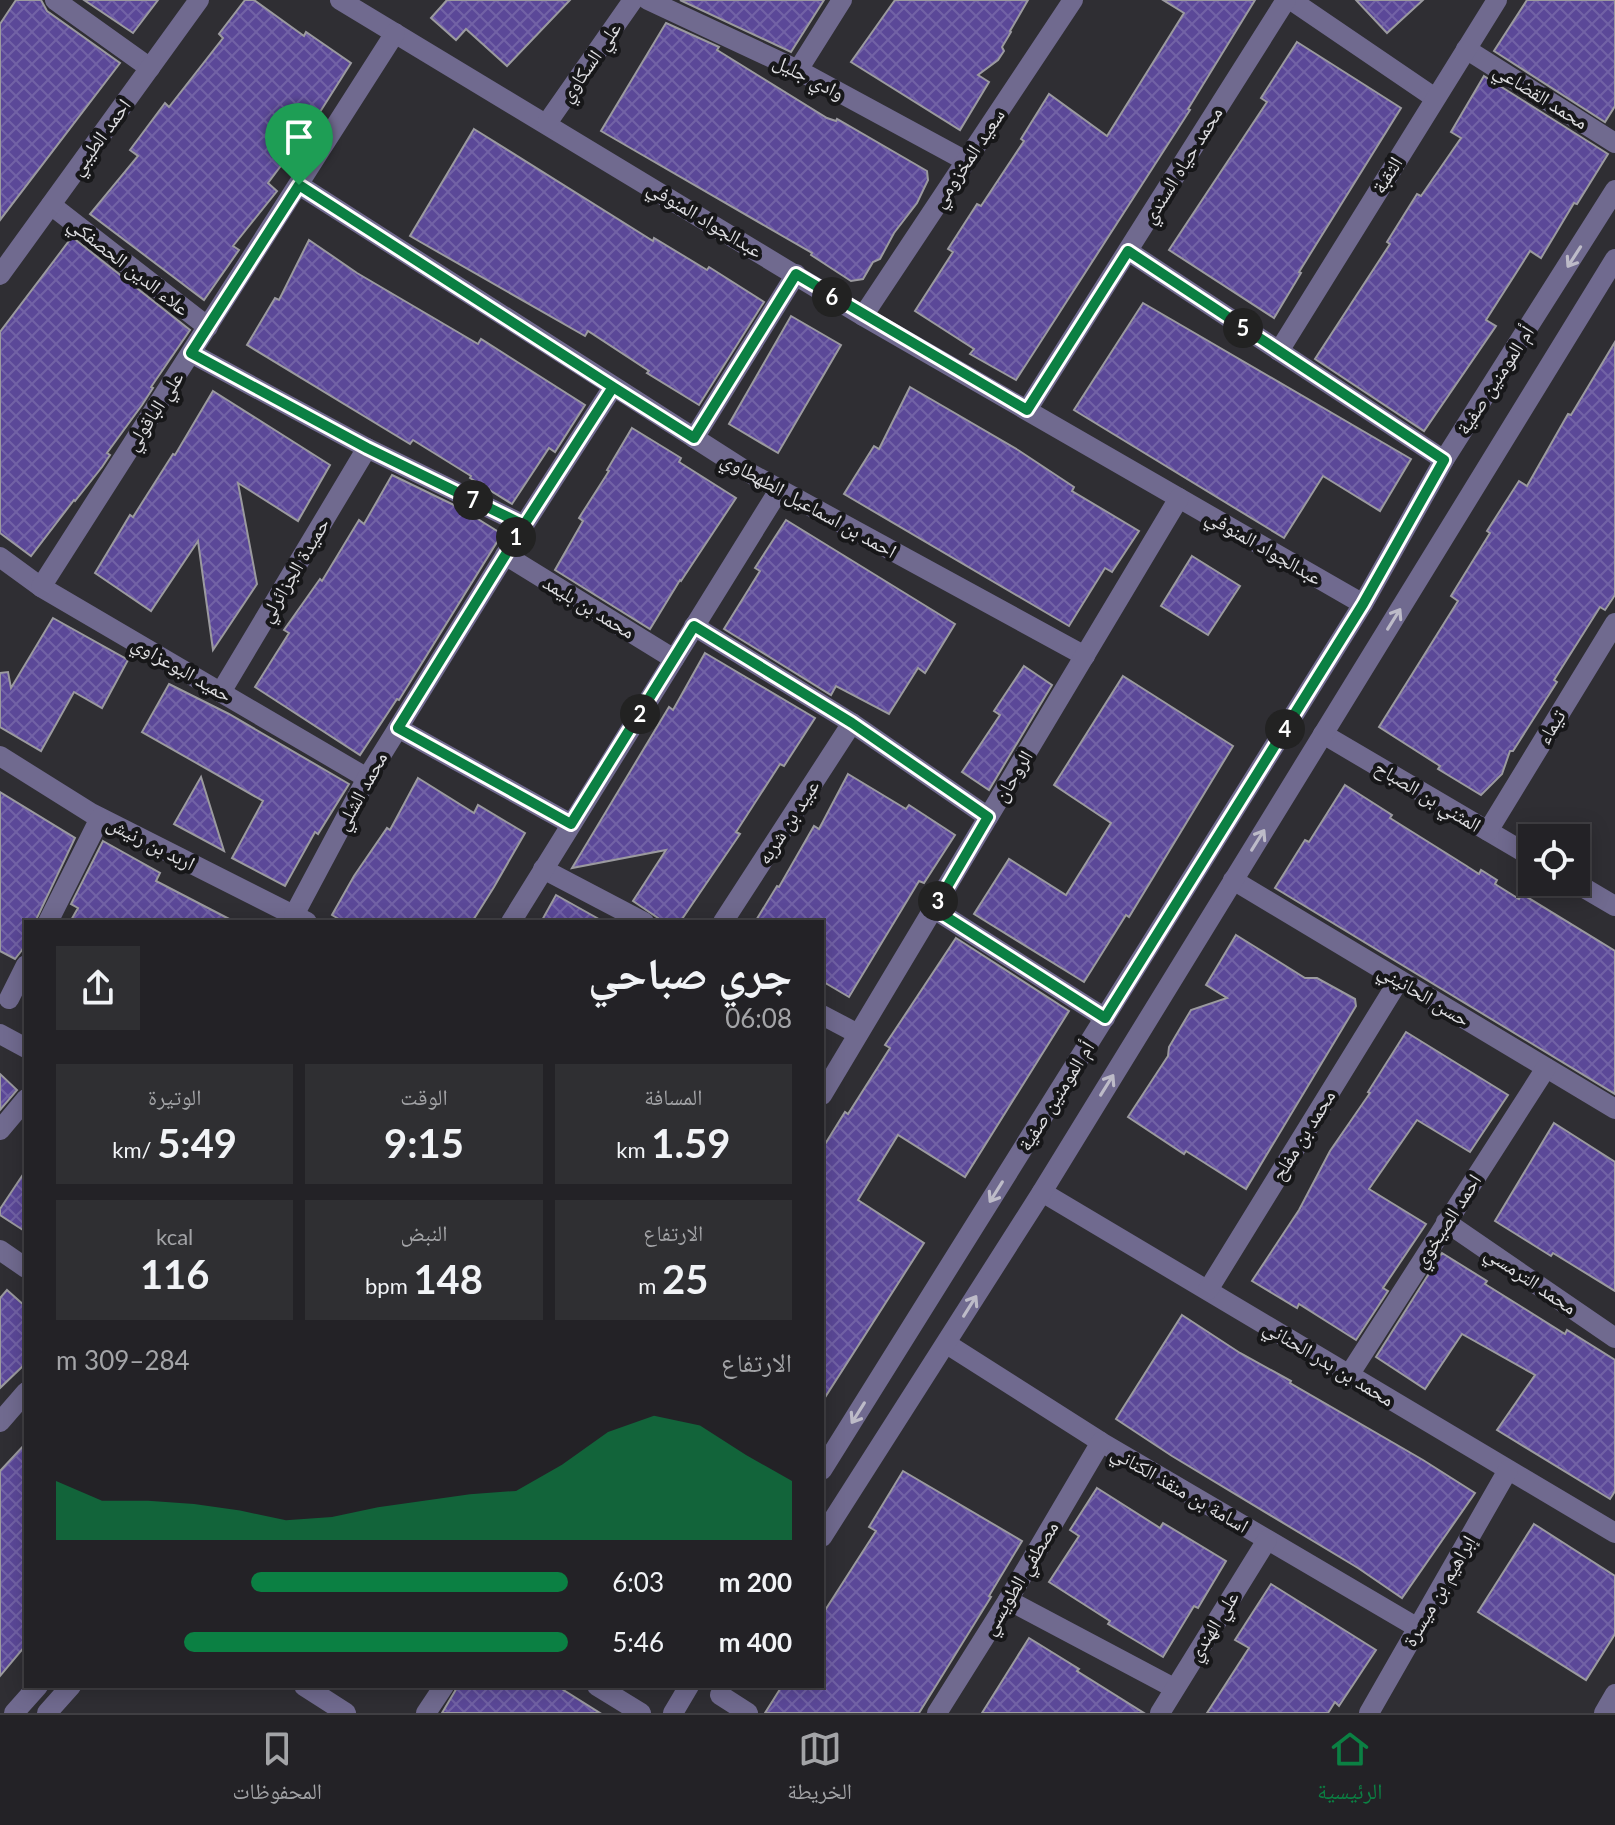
<!DOCTYPE html>
<html lang="ar">
<head>
<meta charset="utf-8">
<style>
  body { margin:0; font-family:Lato,"Noto Naskh Arabic",sans-serif; background:#2f2f32; color:#f1f3f6; direction:rtl; height:100vh; display:flex; flex-direction:column; font-size:30px; white-space:nowrap }
  * { box-sizing:border-box; margin:0 }
  p { font-size:26px; color:#a3a4a7 }
  .icon { flex:none; width:44px; height:44px; fill:none; stroke:currentColor; stroke-width:2; stroke-linecap:round; stroke-linejoin:round }
  .map { position:relative; flex:1; overflow:hidden; direction:ltr }
  .details { position:absolute; left:24px; top:920px; width:800px; height:768px; display:flex; flex-direction:column; background:#232226; border-radius:0px; box-shadow:0 4px 20px #0003,0 0 0 2px #403f43; direction:rtl }
  .details>* { flex:none }
  .tools { position:absolute; left:1518px; top:824px; display:grid; gap:16px }
  .tools a { display:grid; place-items:center; width:72px; height:72px; border-radius:0px; background:#232226; box-shadow:0 4px 20px #0003,0 0 0 2px #403f43; font-size:40px }
  .pin { position:absolute; display:grid; place-items:center; width:68px; height:68px; color:#fff; margin:-82px -34px; border-radius:50% 50% 50% 0; rotate:-45deg; box-shadow:0 0 8px #0007 }
  .pin .icon { rotate:45deg }
  .km { position:absolute; width:40px; height:40px; margin:-20px; border-radius:50%; background:#222; color:#fff; font-size:22px; line-height:40px; text-align:center }
  .round { display:grid; place-items:center; flex:none; width:84px; height:84px; border-radius:0px; background:#2f2f32 }
  .summary { display:flex; align-items:center; justify-content:space-between; height:136px; padding:0 32px }
  h1 { font-size:44px; font-weight:700; line-height:60px }
  .metrics { display:grid; grid-template-columns:repeat(3,1fr); gap:12px; height:136px; padding:8px 32px }
  .metrics div { display:grid; align-content:center; border-radius:0px; background:#2f2f32; text-align:center }
  .metrics b { font-size:40px; font-weight:700 }
  .metrics small { font-size:22px; font-weight:400 }
  .metrics p { font-size:22px }
  .chart { height:224px; padding:16px 32px }
  .chart p { display:flex; justify-content:space-between }
  .chart svg { width:100%; height:144px; margin-top:8px; fill:#0b8043; opacity:.7 }
  ul { padding:0 32px; list-style:none; font-size:26px }
  li { display:grid; grid-template-columns:128px 96px 1fr; align-items:center; height:60px }
  li i { height:20px; border-radius:10px; background:#0b8043 }
  .tabs { display:flex; justify-content:space-around; align-items:center; height:112px; border-top:2px solid #403f43; background:#232226; font-size:22px; color:#a3a4a7 }
  .tabs a { display:grid; justify-items:center; gap:4px }
  .tabs .on { color:#0b8043 }
  .map>svg:first-child { display:block }
  .building { fill:url(#building-cross-hatch); stroke:#9b9a9f; stroke-width:2 }
  .lines { fill:none; stroke-linecap:round; stroke-linejoin:round }
  .minor { stroke:#706a8f; stroke-width:20 }
  .oneway { stroke:#bdbbc8 }
  .route-casing { stroke:#fff; stroke-width:16 }
  .route { stroke:#0b8043; stroke-width:10 }
  .labels { text-anchor:middle; stroke-width:8; stroke-linejoin:round; paint-order:stroke }
  .street-label { font-size:20px; fill:#dedee1; stroke:#171719 }
</style>
</head>
<body>
<div class="map">
<svg width="1615" height="1713" viewBox="0 0 1615 1713">
  <defs>
    <pattern id="building-cross-hatch" width="8" height="8" patternUnits="userSpaceOnUse" patternTransform="scale(2)"><rect width="8" height="8" fill="#5b4898"/><path d="M0 0l8 8M0 8l8-8" fill="none" stroke="#7262a6"/></pattern>
  </defs>
  <rect width="100%" height="100%" fill="#2f2e33"/>
  <g class="building">
    <path d="M16,0H41L47,11L120,63L0,220V24Z"/>
    <path d="M84,0H158L133,33Z"/>
    <path d="M245,0H254L304,36L306,32L351,63L313,123L268,183L277,191L233,246L239,250L204,300L90,214L138,156L130,150L165,103L169,107L223,38L219,34Z"/>
    <path d="M447,0H570L507,66L466,29L456,40L431,18Z"/>
    <path d="M680,0H824L791,52Z"/>
    <path d="M895,0H1028L1010,31L1011,32L1002,47L1004,51L998,60L978,75L989,82L960,130L851,62Z"/>
    <path d="M1163,0H1255L1188,109L1190,110L1016,380L970,354L974,349L915,311L953,252L948,249L977,204L981,206L1024,141L1021,139L1049,94L1107,136L1184,13Z"/>
    <path d="M1356,0H1423L1387,33Z"/>
    <path d="M1527,0H1615V106L1605,122L1494,51Z"/>
    <path d="M666,23L719,47L717,50L827,118L836,121L837,119L927,171L928,180L917,203L894,233L880,259L873,262L863,279L851,281L811,255L812,253L601,131Z"/>
    <path d="M1297,42L1401,108L1299,272L1301,273L1274,318L1169,250L1267,102L1261,98Z"/>
    <path d="M1484,76L1608,154L1577,204L1574,203L1541,258L1530,251L1486,320L1496,326L1424,431L1315,359L1390,244L1387,242L1417,194L1421,196L1461,138L1451,132Z"/>
    <path d="M474,129L653,241L654,238L707,270L709,267L764,302L699,405L647,373L649,371L588,331L585,336L410,236Z"/>
    <path d="M72,237L190,330L151,387L153,388L142,405L107,453L110,455L102,467L75,501L74,500L31,556L0,533V332Z"/>
    <path d="M309,240L357,273L478,344L481,339L585,405L555,452L549,448L512,504L470,478L471,476L413,440L410,444L247,345L275,298L279,300Z"/>
    <path d="M1143,303L1411,459L1380,511L1323,476L1284,538L1074,410Z"/>
    <path d="M791,316L841,345L778,453L729,424Z"/>
    <path d="M1615,342V595L1605,610L1600,607L1554,680L1557,682L1513,751H1510L1502,774L1481,795L1438,769L1440,766L1379,727L1458,601L1451,596L1490,533L1487,531L1519,481L1527,486L1568,414L1571,415Z"/>
    <path d="M910,387L1018,450L1074,487L1072,491L1139,531L1112,572L1105,568L1069,626L844,494L874,446L879,449Z"/>
    <path d="M213,391L330,465L298,521L238,483L257,584L213,650L198,541L151,611L95,573L130,515L133,517L173,454L175,455Z"/>
    <path d="M632,428L681,458L679,462L736,498L681,581L680,580L650,629L555,570L583,521L579,518L609,471L607,470Z"/>
    <path d="M392,475L460,508L502,534L399,700L397,699L360,755L255,687L289,633L284,630L320,579L322,581L359,520L364,524Z"/>
    <path d="M786,520L955,624L925,673L918,668L889,714L836,686L831,695L724,629L760,571L755,568Z"/>
    <path d="M1192,556L1240,586L1208,635L1161,606Z"/>
    <path d="M53,618L128,660L102,708L74,692L41,751L0,727V673L8,672L11,688Z"/>
    <path d="M705,653L815,718L784,766L780,764L736,832L740,834L680,922H664L633,901L666,850L572,868L669,707L673,710Z"/>
    <path d="M1024,666L1052,685L989,790L962,772L1000,715L994,711Z"/>
    <path d="M1123,676L1233,746L1129,917L1126,915L1084,982L974,914L1009,859L1066,895L1111,823L1054,785Z"/>
    <path d="M169,684L229,714L349,784L318,834L315,832L285,886L232,858L263,801L142,732Z"/>
    <path d="M848,774L906,809L909,805L955,835L924,883L919,881L849,997L822,981V922H755L777,886L779,887L814,826L819,829Z"/>
    <path d="M201,777L224,851L174,824Z"/>
    <path d="M418,778L474,813L478,805L525,833L494,887L472,922H344L332,915L354,876L387,828L390,830Z"/>
    <path d="M1345,785L1392,815L1390,818L1465,865L1479,874L1481,870L1497,880L1495,884L1519,899L1522,894L1615,951V1094L1275,888L1305,840L1309,842Z"/>
    <path d="M0,792L75,838L35,922H26V945L15,959L0,951Z"/>
    <path d="M103,841L160,873L156,881L235,922H70L78,908L71,904Z"/>
    <path d="M556,895L604,922H541Z"/>
    <path d="M1236,935L1305,978H1317L1355,999L1356,1006L1246,1189L1186,1151L1184,1154L1128,1117L1168,1056L1169,1047L1191,1010L1227,998L1206,985Z"/>
    <path d="M956,938L1069,1011L965,1177L898,1135L858,1200L924,1243L822,1402V1149L845,1112L848,1114L890,1048L885,1045Z"/>
    <path d="M1406,1032L1508,1095L1470,1152L1417,1120L1369,1189L1426,1224L1383,1288L1388,1291L1356,1340L1299,1304L1297,1308L1252,1281L1299,1210L1330,1151L1370,1093L1368,1092Z"/>
    <path d="M0,1074L17,1090L0,1110Z"/>
    <path d="M1554,1123L1615,1162V1291L1553,1253L1551,1256L1495,1221Z"/>
    <path d="M26,1170V1232L0,1215V1209Z"/>
    <path d="M1442,1253L1487,1281L1485,1284L1565,1334L1567,1330L1615,1360V1491L1610,1499L1497,1430L1535,1375L1462,1334L1425,1389L1376,1357Z"/>
    <path d="M7,1290L26,1307V1363L0,1388V1298Z"/>
    <path d="M1182,1315L1240,1353L1291,1381L1290,1383L1423,1460L1475,1493L1402,1598L1358,1568L1172,1456L1116,1419Z"/>
    <path d="M26,1443V1645L0,1676V1471Z"/>
    <path d="M903,1471L1022,1541L989,1596L991,1597L919,1713H765L782,1686H822V1615L876,1531L869,1527Z"/>
    <path d="M1097,1488L1160,1528L1163,1523L1226,1561L1198,1608L1194,1606L1163,1657L1108,1624L1110,1621L1049,1582L1079,1536L1070,1530Z"/>
    <path d="M1534,1524L1615,1576V1634L1586,1680L1478,1612Z"/>
    <path d="M1271,1584L1376,1650L1339,1706L1335,1702L1328,1713H1207L1249,1648L1235,1640Z"/>
    <path d="M1029,1638L1079,1669L1077,1671L1144,1713H982Z"/>
    <path d="M458,1686H557L600,1713H442Z"/>
  </g>
  <g class="lines">
    <g class="minor">
      <path d="M55,0L150,68"/>
      <path d="M340,0L863,316L1363,604"/>
      <path d="M648,0L798,70L966,161"/>
      <path d="M1291,0L1435,98"/>
      <path d="M1466,49L1615,143"/>
      <path d="M798,70L842,0"/>
      <path d="M547,123L633,0"/>
      <path d="M299,185L746,471L1085,656"/>
      <path d="M51,205L208,327"/>
      <path d="M1128,251L1444,460"/>
      <path d="M0,275L199,0"/>
      <path d="M863,316L1073,0"/>
      <path d="M1279,351L1497,0"/>
      <path d="M191,353L367,448L524,525"/>
      <path d="M1027,410L1286,0"/>
      <path d="M694,438L796,274"/>
      <path d="M505,555L674,659"/>
      <path d="M0,557L41,587L367,778"/>
      <path d="M41,587L395,33"/>
      <path d="M694,626L852,723L988,817"/>
      <path d="M221,692L367,448"/>
      <path d="M398,728L571,824"/>
      <path d="M1323,734L1532,857"/>
      <path d="M0,756L91,813L307,922"/>
      <path d="M1488,831L1615,623"/>
      <path d="M543,869L644,922"/>
      <path d="M1233,880L1615,1109"/>
      <path d="M1574,882L1615,906"/>
      <path d="M934,909L1105,1018"/>
      <path d="M294,915L367,778L524,525L613,387"/>
      <path d="M48,922L100,818"/>
      <path d="M511,922L779,490"/>
      <path d="M723,922L852,723"/>
      <path d="M9,999L26,965"/>
      <path d="M822,1015L858,1034"/>
      <path d="M0,1034L26,1048"/>
      <path d="M822,1095L1179,498"/>
      <path d="M0,1130L26,1099"/>
      <path d="M1042,1192L1615,1533"/>
      <path d="M1446,1222L1615,1338"/>
      <path d="M0,1250L26,1268"/>
      <path d="M1208,1290L1399,980"/>
      <path d="M947,1344L1101,1442L1418,1628"/>
      <path d="M1349,1375L1546,1068"/>
      <path d="M0,1422L26,1392"/>
      <path d="M822,1470L1363,604L1444,460L1615,190"/>
      <path d="M822,1537L1042,1192L1615,259"/>
      <path d="M1008,1600L1174,1688"/>
      <path d="M304,1686L346,1713"/>
      <path d="M597,1686L641,1713"/>
      <path d="M720,1695L748,1713"/>
      <path d="M14,1713L38,1686"/>
      <path d="M47,1713L71,1686"/>
      <path d="M426,1713L444,1686"/>
      <path d="M673,1713L689,1686"/>
      <path d="M937,1713L1008,1600L1101,1442"/>
      <path d="M1160,1713L1267,1540"/>
      <path d="M1369,1713L1508,1470"/>
      <path d="M1604,1713L1615,1694"/>
    </g>
  </g>
  <defs><path id="oneway-shaft" d="M-6 0H5M1.5-3L5.5 0L1.5 3" fill="none" stroke-width="1.6" stroke-linecap="round" stroke-linejoin="round" transform="scale(2)"/></defs>
  <g class="oneway">
    <use href="#oneway-shaft" transform="translate(1574 257) rotate(123)"/>
    <use href="#oneway-shaft" transform="translate(1394 619) rotate(-58)"/>
    <use href="#oneway-shaft" transform="translate(1258 840) rotate(-58)"/>
    <use href="#oneway-shaft" transform="translate(1107 1085) rotate(-58)"/>
    <use href="#oneway-shaft" transform="translate(996 1192) rotate(122)"/>
    <use href="#oneway-shaft" transform="translate(970 1306) rotate(-58)"/>
    <use href="#oneway-shaft" transform="translate(858 1413) rotate(122)"/>
  </g>
  <g class="lines">
    <defs>
      <path id="route" d="M299,185L613,387L524,525L398,728L571,824L694,626L852,723L988,817L934,909L1105,1018L1363,604L1444,460L1128,251L1027,410L796,274L694,438L613,387L524,525L367,448L191,353L299,185"/>
    </defs>
    <use href="#route" class="route-casing"/>
    <use href="#route" class="route"/>
  </g>
  <g class="labels">
    <g class="street-label">
      <text transform="translate(590 62) rotate(-55)" y="7">علي السكاوي</text>
      <text transform="translate(809 77) rotate(27)" y="7">وادي جليل</text>
      <text transform="translate(1541 96) rotate(32)" y="7">محمد القضاعي</text>
      <text transform="translate(100 137) rotate(-54)" y="7">احمد الطيبي</text>
      <text transform="translate(968 158) rotate(-56)" y="7">سعيد المخزومي</text>
      <text transform="translate(1182 165) rotate(-58)" y="7">محمد حياه السندي</text>
      <text transform="translate(1387 175) rotate(-58)" y="7">الثقبة</text>
      <text transform="translate(705 219) rotate(31)" y="7">عبدالجواد المنوفي</text>
      <text transform="translate(129 266) rotate(38)" y="7">علاء الدين الحصفكي</text>
      <text transform="translate(1495 380) rotate(-57)" y="7">أم المومنين صفية</text>
      <text transform="translate(154 411) rotate(-57)" y="7">علي الباقولي</text>
      <text transform="translate(809 505) rotate(29)" y="7">احمد بن اسماعيل الطهطاوي</text>
      <text transform="translate(1264 547) rotate(30)" y="7">عبدالجواد المنوفي</text>
      <text transform="translate(294 570) rotate(-59)" y="7">حميدة الجزائرلي</text>
      <text transform="translate(589 607) rotate(31)" y="7">محمد بن بليمد</text>
      <text transform="translate(182 669) rotate(30)" y="7">حميد البوعزاوي</text>
      <text transform="translate(1551 727) rotate(-59)" y="7">تيماء</text>
      <text transform="translate(1013 776) rotate(-59)" y="7">الروحان</text>
      <text transform="translate(361 791) rotate(-61)" y="7">محمد الشلي</text>
      <text transform="translate(1428 796) rotate(31)" y="7">المثني بن الصباح</text>
      <text transform="translate(788 822) rotate(-57)" y="7">عبيد بن شربه</text>
      <text transform="translate(151 843) rotate(27)" y="7">اربد بن رنيش</text>
      <text transform="translate(1424 995) rotate(31)" y="7">حسن الحانيني</text>
      <text transform="translate(1056 1096) rotate(-58)" y="7">أم المومنين صفية</text>
      <text transform="translate(1303 1135) rotate(-58)" y="7">محمد بن مفلح</text>
      <text transform="translate(1447 1221) rotate(-57)" y="7">احمد الصيخوي</text>
      <text transform="translate(1531 1280) rotate(34)" y="7">محمد الترمسي</text>
      <text transform="translate(1329 1363) rotate(31)" y="7">محمد بن بدر الحناني</text>
      <text transform="translate(1180 1489) rotate(30)" y="7">اسامة بن منقذ الكناني</text>
      <text transform="translate(1020 1578) rotate(-59)" y="7">مصطفي الطويسي</text>
      <text transform="translate(1439 1591) rotate(-60)" y="7">إبراهيم بن ميسرة</text>
      <text transform="translate(1213 1626) rotate(-58)" y="7">علي الهندي</text>
    </g>
  </g>
</svg>
<div class="tools">
<a><svg class="icon" aria-label="locate" viewBox="0 0 24 24"><circle cx="12" cy="12" r="6"/><path d="M12 2v4M12 18v4M2 12h4M18 12h4"/></svg></a>
</div>
<div class="pin" style="left:299px;top:185px;background:#1e9e55"><svg class="icon" aria-label="arrive" viewBox="0 0 24 24"><path d="M6 21V4h12l-3 4 3 4H6"/></svg></div>
<b class="km" style="left:516px;top:537px">1</b>
<b class="km" style="left:640px;top:714px">2</b>
<b class="km" style="left:938px;top:901px">3</b>
<b class="km" style="left:1285px;top:729px">4</b>
<b class="km" style="left:1243px;top:328px">5</b>
<b class="km" style="left:832px;top:297px">6</b>
<b class="km" style="left:473px;top:500px">7</b>
<section class="details">
<div class="summary"><div><h1>جري صباحي</h1><p>06:08</p></div><a class="round"><svg class="icon" aria-label="share" viewBox="0 0 24 24"><path d="M12 15V3M7 8l5-5 5 5M5 13v7h14v-7"/></svg></a></div>
<div class="metrics">
<div><p>المسافة</p><b>1.59<small> km</small></b></div>
<div><p>الوقت</p><b>9:15</b></div>
<div><p>الوتيرة</p><b>5:49<small> /km</small></b></div>
</div>
<div class="metrics">
<div><p>الارتفاع</p><b>25<small> m</small></b></div>
<div><p>النبض</p><b>148<small> bpm</small></b></div>
<div><p>kcal</p><b>116</b></div>
</div>
<div class="chart"><p><span>الارتفاع</span>284–309 m</p>
<svg viewBox="0 0 160 44" preserveAspectRatio="none"><path d="M0 44V26L10 32L20 32L30 33L40 35L50 38L60 37L70 34L80 32L90 30L100 29L110 21L120 11L130 6L140 9L150 18L160 26V44z"/></svg>
</div>
<ul>
<li><b>200 m</b>6:03<i style="width:62%"></i></li>
<li><b>400 m</b>5:46<i style="width:75%"></i></li>
</ul>
</section>
</div>
<nav class="tabs">
<a class="on"><svg class="icon" aria-label="home" viewBox="0 0 24 24"><path d="M3 11l9-7 9 7M6 9v11h12V9"/></svg>الرئيسية</a>
<a><svg class="icon" aria-label="map" viewBox="0 0 24 24"><path d="M3 6l6-2 6 2 6-2v14l-6 2-6-2-6 2zM9 4v14M15 6v14"/></svg>الخريطة</a>
<a><svg class="icon" aria-label="saved" viewBox="0 0 24 24"><path d="M7 4h10v16l-5-4-5 4z"/></svg>المحفوظات</a>
</nav>
</body>
</html>
